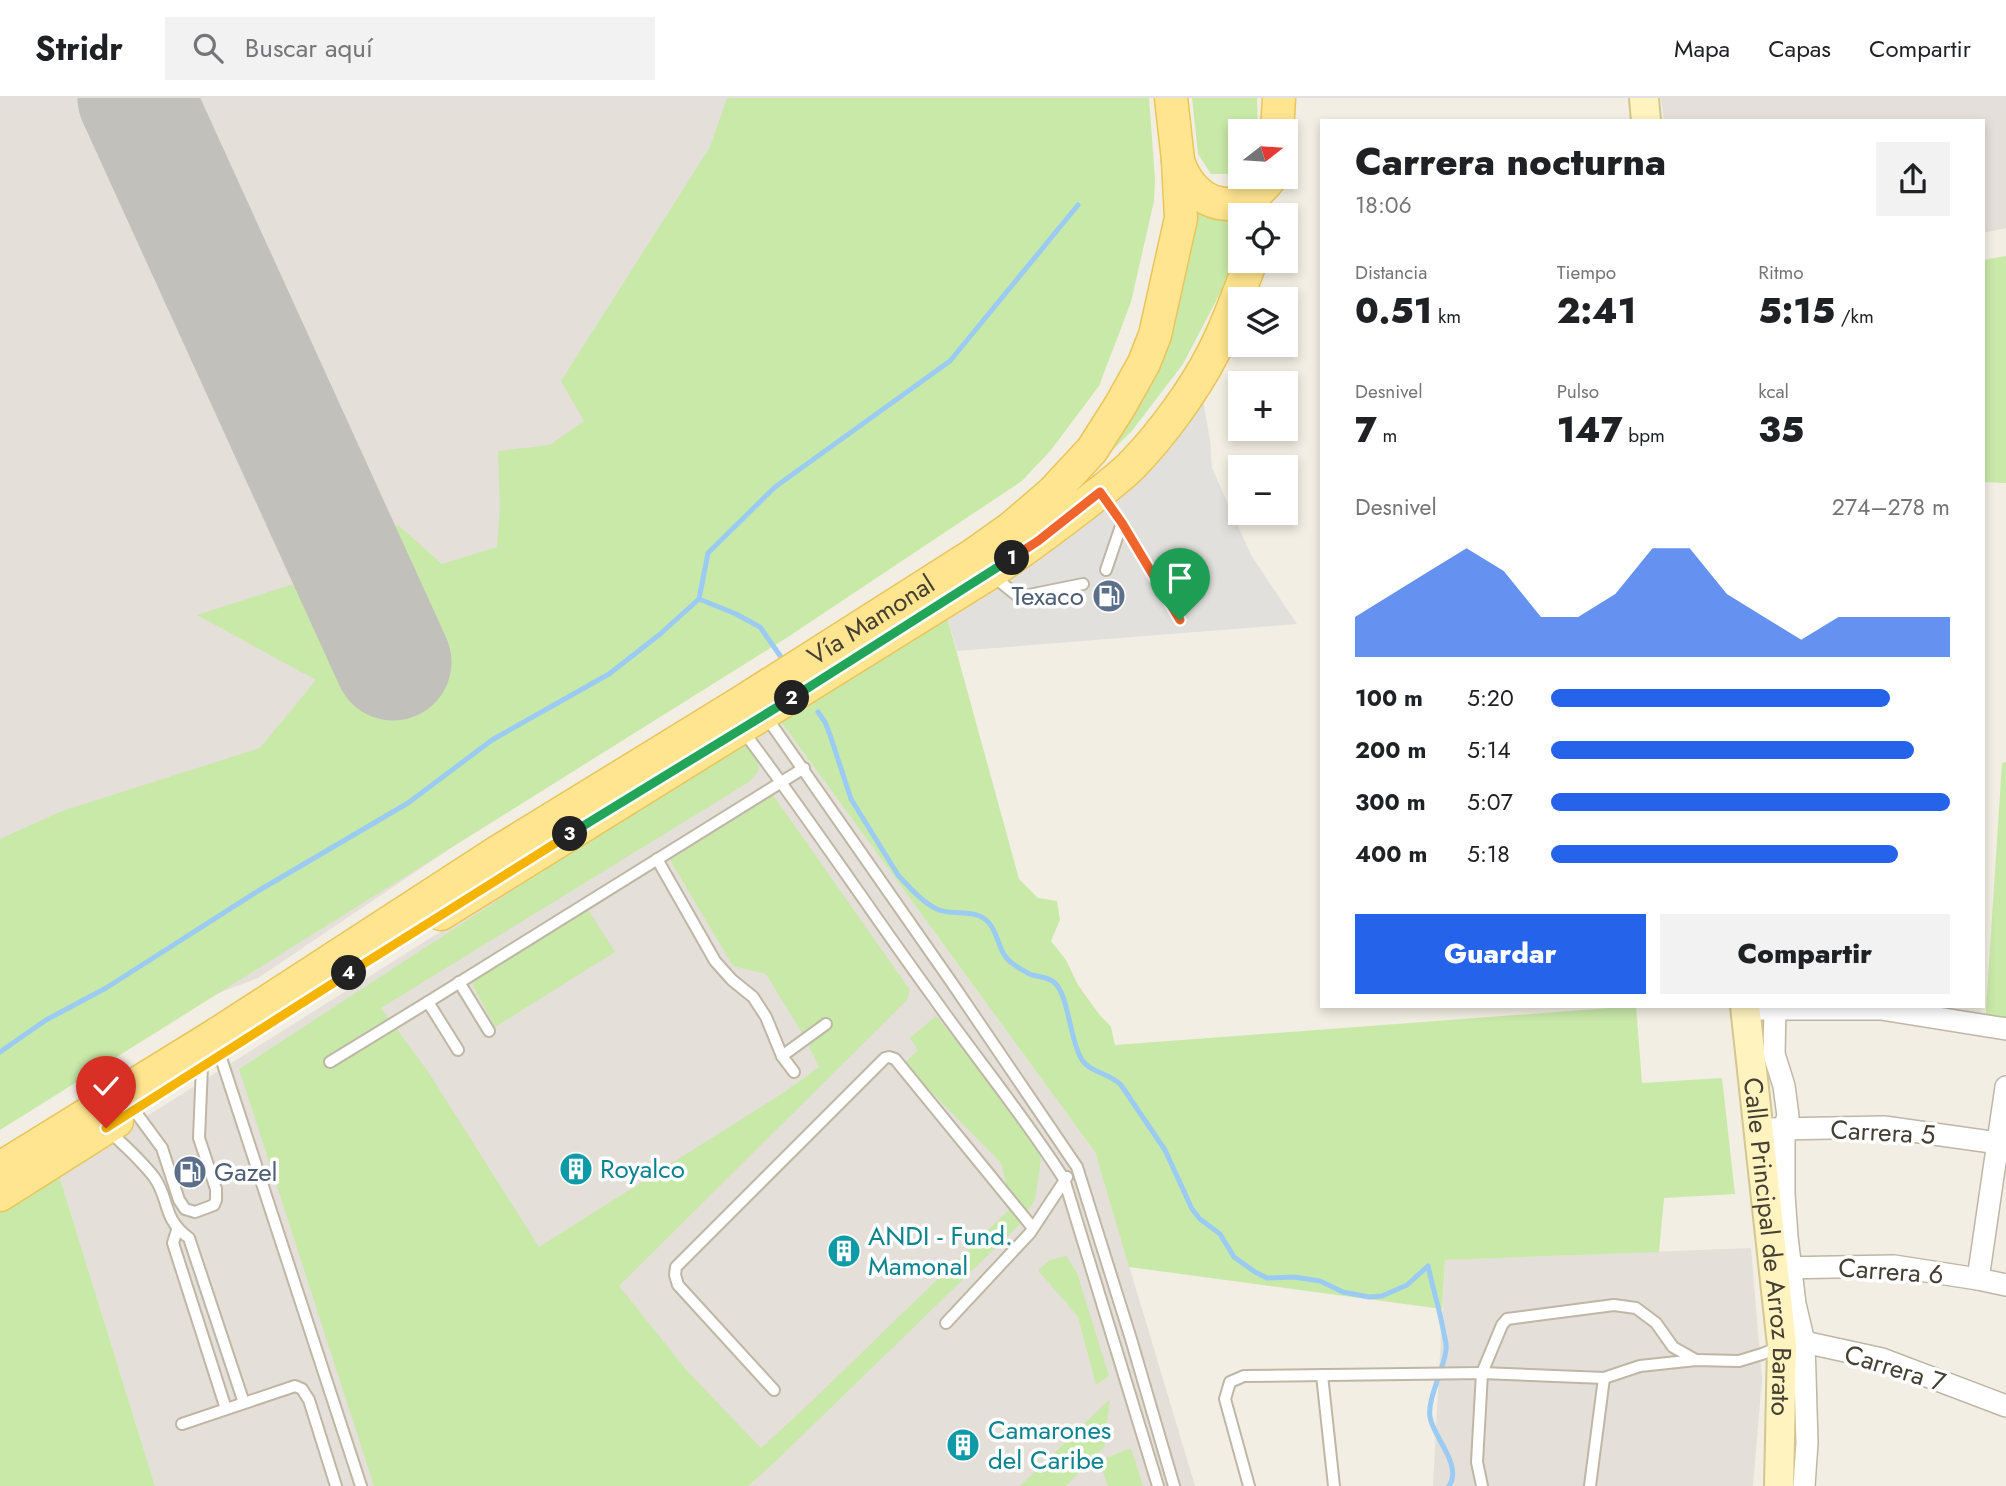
<!DOCTYPE html>
<html lang="es">
<head>
<meta charset="utf-8">
<style>
  body { margin:0; font-family:Jost,sans-serif; background:#f2f2f2; color:#202124; height:100vh; display:flex; flex-direction:column; font-size:26px; white-space:nowrap }
  * { box-sizing:border-box; margin:0 }
  p { font-size:23px; color:#757577 }
  .icon { flex:none; width:38px; height:38px; fill:none; stroke:currentColor; stroke-width:2; stroke-linecap:round; stroke-linejoin:round }
  .map { position:relative; flex:1; overflow:hidden }
  .panel { position:absolute; left:1320px; top:21px; width:665px; height:889px; display:flex; flex-direction:column; background:#fff; border-radius:0px; box-shadow:0 4px 10px #0003 }
  .panel>* { flex:none }
  .needle { width:46px; rotate:73deg }
  .buttons { position:absolute; left:1228px; top:21px; display:grid; gap:14px }
  .buttons a { display:grid; place-items:center; width:70px; height:70px; border-radius:0px; background:#fff; box-shadow:0 4px 10px #0003; font-size:35px }
  .pin { position:absolute; display:grid; place-items:center; width:60px; height:60px; color:#fff; margin:-72px -30px; border-radius:50% 50% 50% 0; rotate:-45deg; box-shadow:0 0 7px #0007 }
  .pin .icon { rotate:45deg }
  .km { position:absolute; width:35px; height:35px; margin:-18px; border-radius:50%; background:#222; color:#fff; font-size:19px; line-height:35px; text-align:center }
  .round { display:grid; place-items:center; flex:none; width:74px; height:74px; border-radius:0px; background:#f2f2f2 }
  .head { display:flex; align-items:center; justify-content:space-between; height:119px; padding:0 35px }
  h1 { font-size:38px; font-weight:800; line-height:52px }
  .stats { display:grid; grid-template-columns:repeat(3,1fr); gap:10px; height:119px; padding:7px 35px }
  .stats div { display:grid; align-content:center }
  .stats b { font-size:35px; font-weight:800 }
  .stats small { font-size:19px; font-weight:400 }
  .stats p { font-size:19px }
  .chart { height:196px; padding:14px 35px }
  .chart p { display:flex; justify-content:space-between }
  .chart svg { width:100%; height:126px; margin-top:7px; fill:#2563eb; opacity:.7 }
  .primary-button { display:flex; gap:14px; margin-top:auto; padding:14px 35px }
  .primary-button a { flex:1; height:80px; border-radius:0px; background:#2563eb; color:#fff; font-size:28px; font-weight:800; line-height:80px; text-align:center }
  .primary-button a+a { background:#f2f2f2; color:#202124 }
  ul { padding:0 35px; list-style:none; font-size:23px }
  li { display:grid; grid-template-columns:112px 84px 1fr; align-items:center; height:52px }
  li i { height:18px; border-radius:9px; background:#2563eb }
  header { display:flex; align-items:center; gap:42px; box-sizing:border-box; height:98px; padding:0 35px; background:#fff; border-bottom:2px solid #e0e0e0 }
  header strong { font-size:33px }
  nav { display:flex; gap:38px; margin-inline-start:auto; font-size:24px }
  .search { width:490px; height:63px; background:#f2f2f2; display:flex; align-items:center; gap:18px; box-sizing:border-box; padding:0 24px; border-radius:0px; color:#757577; font-size:26px }
  .map>svg:first-child { display:block }
  .industrial { fill:#e4dfd8 }
  .green { fill:#c9e9a9 }
  .parking { fill:#e2e0dc }
  .lines { fill:none; stroke-linecap:round; stroke-linejoin:round }
  .stream { stroke:#9bcbf3; stroke-width:5 }
  .runway { stroke:#c2c0bb; stroke-width:117 }
  .lane-casing { stroke:#beb7a5; stroke-width:14 }
  .street-casing { stroke:#beb7a5; stroke-width:24 }
  .secondary-casing { stroke:#d4c690; stroke-width:32 }
  .primary-casing { stroke:#e9c55a; stroke-width:35 }
  .lane { stroke:#fff; stroke-width:10 }
  .street { stroke:#fff; stroke-width:21 }
  .secondary { stroke:#fff3c0; stroke-width:28 }
  .primary { stroke:#ffe58f; stroke-width:32 }
  .split-1-casing { stroke:#fff; stroke-width:14 }
  .split-2-casing { stroke:#fff; stroke-width:14 }
  .split-3-casing { stroke:#fff; stroke-width:14 }
  .split-4-casing { stroke:#fff; stroke-width:14 }
  .split-5-casing { stroke:#fff; stroke-width:14 }
  .split-1 { stroke:#f0652b; stroke-width:9 }
  .split-2 { stroke:#22a559; stroke-width:9 }
  .split-3 { stroke:#22a559; stroke-width:9 }
  .split-4 { stroke:#f5b400; stroke-width:9 }
  .split-5 { stroke:#f5b400; stroke-width:9 }
  .labels { text-anchor:middle; stroke-width:7; stroke-linejoin:round; paint-order:stroke }
  .service-label { font-size:26px; fill:#4e5e75; stroke:#fff; text-anchor:end }
  .street-label { font-size:26px; fill:#443e33; stroke:#fff }
  .culture-label { font-size:26px; fill:#0d838f; stroke:#fff; text-anchor:start }
</style>
</head>
<body>
<header>
<strong>Stridr</strong>
<div class="search"><svg class="icon" aria-label="search" viewBox="0 0 24 24"><circle cx="10" cy="10" r="6"/><path d="M15 15l6 6"/></svg>Buscar aquí</div>
<nav><a>Mapa</a><a>Capas</a><a>Compartir</a></nav>
</header>
<div class="map">
<svg width="2006" height="1388" viewBox="0 0 2006 1388">
  <rect width="100%" height="100%" fill="#f2eee3"/>
  <g class="industrial">
    <path d="M0,0H1137L766,538L258,880L0,979Z"/>
    <path d="M1661,0H2006V130L1983,135V23H1664Z"/>
    <path d="M779,621L1095,1054L1195,1388H155L58,1074Z"/>
    <path d="M1751,1150L1762,1281L1753,1388H1433L1445,1162Z"/>
  </g>
  <g class="green">
    <path d="M727,0H1149L1155,81L1154,103L1131,204L1099,288L1051,352L1022,383L788,539L0,1032V741L62,713L260,650L316,582L197,517L315,479L398,427L442,466L497,449L500,409L498,353L550,347L584,323L561,283L710,49Z"/>
    <path d="M1192,0H1257L1258,33H1241V72L1234,76H1211L1198,56Z"/>
    <path d="M1185,105L1252,113L1250,117H1241V145L1230,176L1183,266L1131,334L1026,436L1120,320Z"/>
    <path d="M2006,158V385L1983,384V162Z"/>
    <path d="M947,519L1019,781L1038,800L1057,803L1060,822L1051,843L1066,862L1078,887L1099,916L1111,929L1115,947L1636,908L1642,985L1722,980L1735,1096L1664,1100L1659,1154L1445,1162L1442,1211L1129,1169L1095,1054L779,621Z"/>
    <path d="M742,643L756,653L759,672L749,684L381,910L427,972L539,1149L786,993L819,969L805,940L766,876L733,868L670,762L773,697L910,892L907,902L619,1188L688,1274L761,1350L811,1304L1012,1109L1001,1065L904,966L918,952L910,940L936,918L1043,1047L1035,1101L1020,1126L775,1364L748,1388H374L239,971Z"/>
    <path d="M2006,664V931L1985,927L2002,665Z"/>
    <path d="M587,810L615,854L495,929L470,882Z"/>
    <path d="M58,1074L155,1388H0V1114Z"/>
    <path d="M1066,1158L1077,1175L1109,1278L1096,1287L1078,1219L1038,1172L1050,1162Z"/>
    <path d="M1110,1301L1104,1349L1066,1388H1020Z"/>
    <path d="M1131,1350L1143,1388H1108L1099,1363Z"/>
  </g>
  <path class="parking" d="M1203,302L1210,342L1212,370L1251,457L1297,526L957,553L947,519Z"/>
  <g class="lines">
    <g class="stream">
      <path d="M699,501L736,516L760,529L781,559"/>
      <path d="M818,614L825,624L830,637L851,701L898,777C909,789 924,806 939,812C955,818 977,810 989,825C1000,838 998,856 1013,866C1019,870 1025,874 1032,877C1039,879 1050,879 1056,886C1069,901 1070,943 1082,962C1091,975 1108,974 1121,987L1165,1052L1192,1111L1200,1121L1220,1136L1234,1159L1255,1174L1267,1180L1294,1179L1320,1183L1343,1194L1369,1199L1382,1198L1407,1187L1428,1168C1433,1191 1440,1213 1444,1236C1445,1241 1447,1247 1446,1252C1444,1271 1427,1301 1430,1319C1433,1339 1463,1367 1449,1388"/>
      <path d="M0,954L46,922L106,890L258,793L408,705L492,642L609,576L659,537L699,501L708,455L775,389L950,263L1078,107"/>
    </g>
    <path class="runway" d="M136,0L393,564"/>
    <defs>
      <g id="lane">
        <path d="M1102,397L1122,425L1180,522"/>
        <path d="M1106,472L1122,425"/>
        <path d="M993,478L1019,499L1083,486"/>
        <path d="M765,617L952,885L1077,1069L1131,1241L1174,1388"/>
        <path d="M743,633C809,720 869,811 933,899C976,960 1024,1018 1064,1081L1158,1388"/>
        <path d="M657,761L715,863L732,882L753,899L766,919L782,958L794,974"/>
        <path d="M459,884L489,933"/>
        <path d="M458,952L428,904L804,670"/>
        <path d="M220,957L361,1388"/>
        <path d="M782,958L826,926"/>
        <path d="M330,964L428,904"/>
        <path d="M134,1012L162,1050L179,1102L185,1111L195,1114L214,1107L216,1102V1091L199,1040L202,968"/>
        <path d="M108,1032C124,1047 141,1062 154,1079C170,1101 162,1121 189,1140L244,1305"/>
        <path d="M177,1132L173,1145L226,1311"/>
        <path d="M946,1225L1030,1135L1067,1079"/>
        <path d="M1322,1277L1334,1388"/>
        <path d="M774,1292L678,1187L675,1177L676,1169L885,960L889,959L895,961L1033,1130"/>
        <path d="M182,1326L295,1288L302,1291L309,1302L336,1388"/>
        <path d="M1249,1388L1225,1301L1230,1284L1244,1278L1482,1275L1604,1280L1640,1268L1696,1262L1739,1263L1762,1256L1780,1249"/>
        <path d="M1482,1388L1477,1364L1482,1275L1502,1227L1507,1221L1614,1207L1636,1210L1656,1225L1673,1249L1696,1262"/>
        <path d="M1590,1388L1604,1280"/>
      </g>
      <g id="street">
        <path d="M1775,908L1774,956L1784,988L1788,1018L1784,1030V1096L1787,1139L1795,1206L1804,1244L1807,1345L1804,1388"/>
        <path d="M1761,911H1881L2006,931"/>
        <path d="M1772,1031L1884,1029L2006,1046"/>
        <path d="M1777,1170L1894,1168L1978,1181L2006,1187"/>
        <path d="M1978,1181L2006,989"/>
        <path d="M1791,1246L1804,1244L1882,1261L2006,1308"/>
      </g>
      <g id="secondary">
        <path d="M1644,0L1646,23"/>
        <path id="s1" d="M1745,908L1782,1247L1779,1388"/>
      </g>
      <g id="primary">
        <path d="M1277,33L1279,0"/>
        <path d="M1178,63C1194,111 1241,122 1271,79"/>
        <path d="M441,816L990,475C1023,453 1054,430 1085,406C1101,393 1120,380 1134,365C1162,336 1194,292 1212,257C1228,227 1239,194 1251,163"/>
        <path id="s2" d="M0,1070L217,936L496,755L737,607L973,457L1011,430L1053,394L1092,352L1120,308L1144,265L1155,237L1181,120L1178,62L1171,0"/>
        <path d="M0,1097L117,1023"/>
      </g>
    </defs>
    <use href="#lane" class="lane-casing"/>
    <use href="#street" class="street-casing"/>
    <use href="#secondary" class="secondary-casing"/>
    <use href="#primary" class="primary-casing"/>
    <use href="#lane" class="lane"/>
    <use href="#street" class="street"/>
    <use href="#secondary" class="secondary"/>
    <use href="#primary" class="primary"/>
  </g>
  <g class="lines">
    <defs>
      <path id="split-1" d="M1012,460L1038,443L1100,394L1122,425L1180,522"/>
      <path id="split-2" d="M792,600L1012,460"/>
      <path id="split-3" d="M570,736L792,600"/>
      <path id="split-4" d="M349,875L570,736"/>
      <path id="split-5" d="M106,1030L349,875"/>
    </defs>
    <use href="#split-1" class="split-1-casing"/>
    <use href="#split-2" class="split-2-casing"/>
    <use href="#split-3" class="split-3-casing"/>
    <use href="#split-4" class="split-4-casing"/>
    <use href="#split-5" class="split-5-casing"/>
    <use href="#split-1" class="split-1"/>
    <use href="#split-2" class="split-2"/>
    <use href="#split-3" class="split-3"/>
    <use href="#split-4" class="split-4"/>
    <use href="#split-5" class="split-5"/>
  </g>
  <defs>
    <symbol id="fuel-disc" viewBox="-11 -11 22 22"><circle r="9.5" fill="#5c6f8a" stroke="#fff"/><path d="M-5.5-6h7V0h2V4h1.3V-2.5L3-4.5l.8-.8L6-3V5H2.5V1h-1V6h-7ZM-4.2-4.7v3.2H.2V-4.7Z" fill="#fff"/></symbol>
    <symbol id="building-disc" viewBox="-11 -11 22 22"><circle r="9.5" fill="#0f9aa8" stroke="#fff"/><path d="M-4-6H4V6H1V3H-1V6H-4ZM-2.5-4.3h1.7v1.8h-1.7ZM.8-4.3h1.7v1.8H.8ZM-2.5-1h1.7V.8h-1.7ZM.8-1h1.7V.8H.8Z" fill="#fff"/></symbol>
  </defs>
  <g fill-rule="evenodd">
    <use href="#fuel-disc" x="1090" y="479" width="38" height="38"/>
    <use href="#building-disc" x="557" y="1052" width="38" height="38"/>
    <use href="#fuel-disc" x="171" y="1055" width="38" height="38"/>
    <use href="#building-disc" x="825" y="1134" width="38" height="38"/>
    <use href="#building-disc" x="944" y="1328" width="38" height="38"/>
  </g>
  <g class="labels">
    <g class="service-label">
      <text x="1084" y="507">Texaco</text>
      <text x="214" y="1083" text-anchor="start">Gazel</text>
    </g>
    <g class="street-label">
      <text dy="9" stroke="none"><textPath href="#s2" startOffset="1029">Vía Mamonal</textPath></text>
      <text transform="translate(1883 1034) rotate(3)" y="9">Carrera 5</text>
      <text dy="9" stroke="none"><textPath href="#s1" startOffset="242">Calle Principal de Arroz Barato</textPath></text>
      <text transform="translate(1891 1173) rotate(4)" y="9">Carrera 6</text>
      <text transform="translate(1895 1270) rotate(17)" y="9">Carrera 7</text>
    </g>
    <g class="culture-label">
      <text x="600" y="1080">Royalco</text>
      <text x="868" y="1147">ANDI - Fund.<tspan x="868" dy="30">Mamonal</tspan></text>
      <text x="988" y="1341">Camarones<tspan x="988" dy="30">del Caribe</tspan></text>
    </g>
  </g>
</svg>
<div class="buttons">
<a><svg class="needle" viewBox="-14 -14 28 28"><path d="M0-13l5 13h-10z" fill="#e53935"/><path d="M0 13l5-13h-10z" fill="#757577"/></svg></a>
<a><svg class="icon" aria-label="locate" viewBox="0 0 24 24"><circle cx="12" cy="12" r="6"/><path d="M12 2v4M12 18v4M2 12h4M18 12h4"/></svg></a>
<a><svg class="icon" aria-label="layers" viewBox="0 0 24 24"><path d="M12 4l9 5-9 5-9-5zM3 14l9 5 9-5"/></svg></a>
<a>+</a>
<a>−</a>
</div>
<div class="pin" style="left:1180px;top:522px;background:#1e9e55"><svg class="icon" aria-label="arrive" viewBox="0 0 24 24"><path d="M6 21V4h12l-3 4 3 4H6"/></svg></div>
<div class="pin" style="left:106px;top:1030px;background:#d93025"><svg class="icon" aria-label="check" viewBox="0 0 24 24"><path d="M5 12l5 5 9-10"/></svg></div>
<b class="km" style="left:1012px;top:460px">1</b>
<b class="km" style="left:792px;top:600px">2</b>
<b class="km" style="left:570px;top:736px">3</b>
<b class="km" style="left:349px;top:875px">4</b>
<section class="panel">
<div class="head"><div><h1>Carrera nocturna</h1><p>18:06</p></div><a class="round"><svg class="icon" aria-label="share" viewBox="0 0 24 24"><path d="M12 15V3M7 8l5-5 5 5M5 13v7h14v-7"/></svg></a></div>
<div class="stats">
<div><p>Distancia</p><b>0.51<small> km</small></b></div>
<div><p>Tiempo</p><b>2:41</b></div>
<div><p>Ritmo</p><b>5:15<small> /km</small></b></div>
</div>
<div class="stats">
<div><p>Desnivel</p><b>7<small> m</small></b></div>
<div><p>Pulso</p><b>147<small> bpm</small></b></div>
<div><p>kcal</p><b>35</b></div>
</div>
<div class="chart"><p><span>Desnivel</span>274–278 m</p>
<svg viewBox="0 0 160 44" preserveAspectRatio="none"><path d="M0 44V30L10 22L20 14L30 6L40 14L50 30L60 30L70 22L80 6L90 6L100 22L110 30L120 38L130 30L140 30L150 30L160 30V44z"/></svg>
</div>
<ul>
<li><b>100 m</b>5:20<i style="width:85%"></i></li>
<li><b>200 m</b>5:14<i style="width:91%"></i></li>
<li><b>300 m</b>5:07<i style="width:100%"></i></li>
<li><b>400 m</b>5:18<i style="width:87%"></i></li>
</ul>
<div class="primary-button"><a>Guardar</a><a>Compartir</a></div>
</section>
</div>
</body>
</html>
